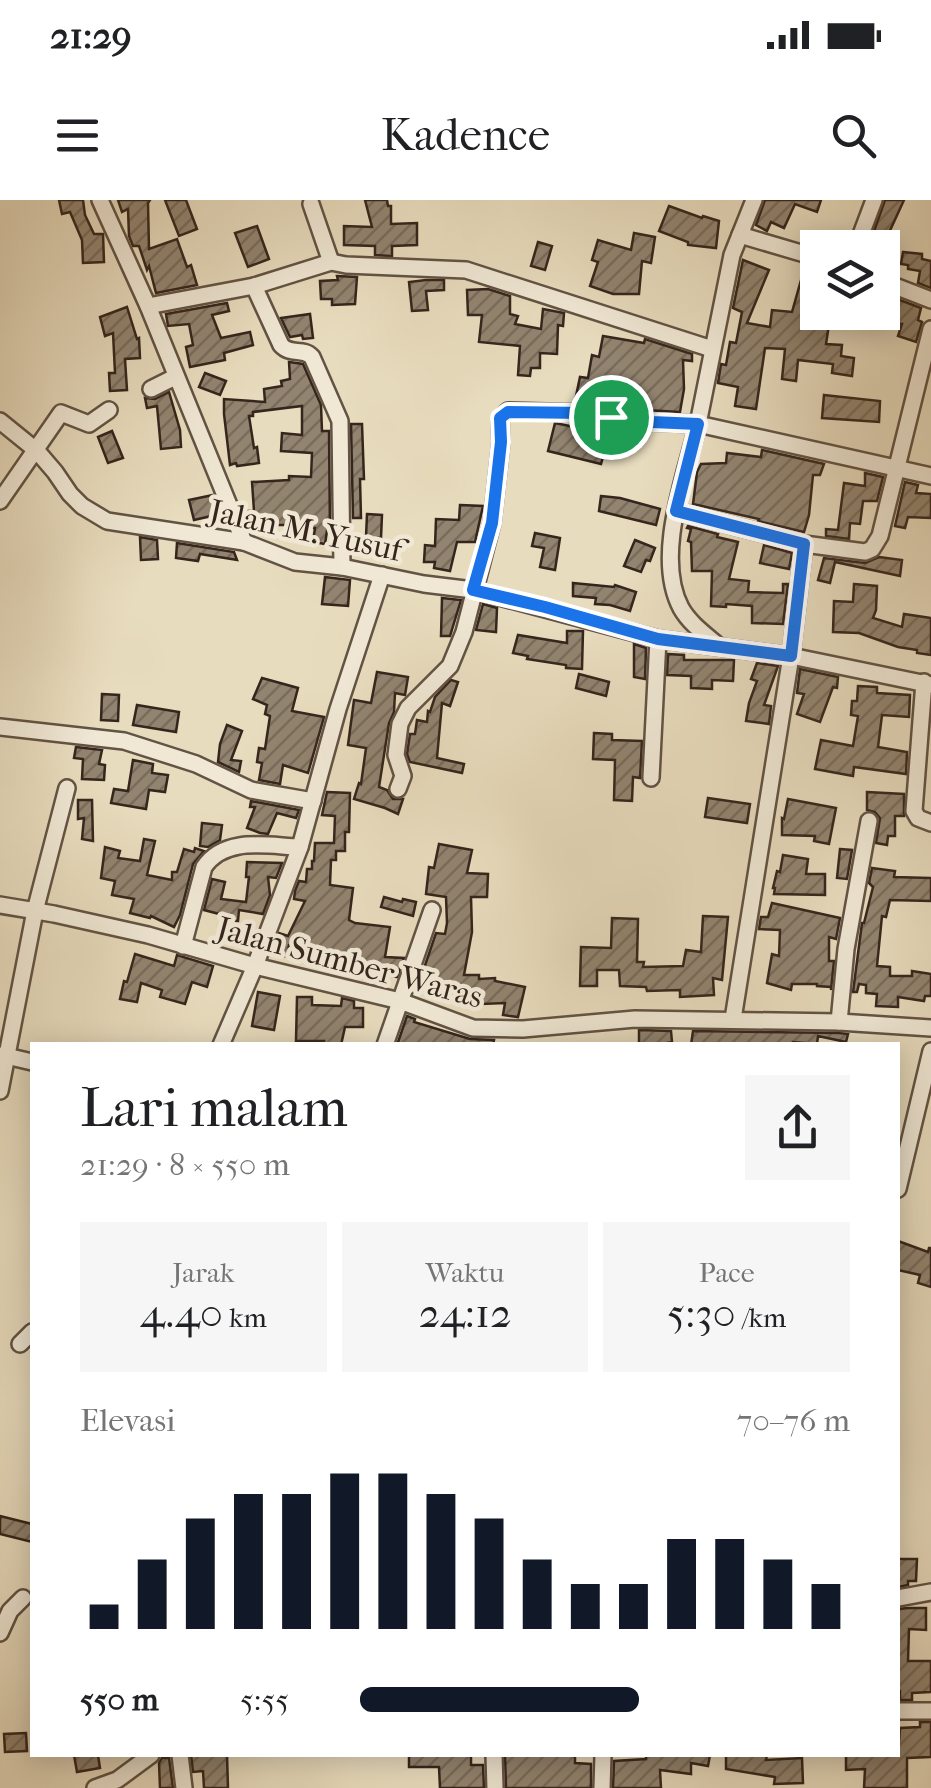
<!DOCTYPE html>
<html lang="id">
<head>
<meta charset="utf-8">
<style>
  body { margin:0; font-family:"IM FELL French Canon",serif; background:#f6f6f6; color:#202124; height:100vh; display:flex; flex-direction:column; font-size:38px; white-space:nowrap }
  * { box-sizing:border-box; margin:0 }
  p { font-size:32px; color:#757577 }
  .icon { flex:none; width:55px; height:55px; fill:none; stroke:currentColor; stroke-width:2; stroke-linecap:round; stroke-linejoin:round }
  .map { position:relative; flex:1; overflow:hidden }
  .panel { position:absolute; left:30px; top:842px; width:870px; height:715px; display:flex; flex-direction:column; background:#fff; border-radius:0px; box-shadow:0 5px 25px #0003 }
  .panel>* { flex:none }
  .controls { position:absolute; left:800px; top:30px; display:grid; gap:20px }
  .controls a { display:grid; place-items:center; width:100px; height:100px; border-radius:0px; background:#fff; box-shadow:0 5px 25px #0003; font-size:50px }
  .pin { position:absolute; display:grid; place-items:center; width:85px; height:85px; color:#fff; margin:-42px; border:5px solid #fff; border-radius:50%; box-shadow:0 2px 10px #0007 }
  .round { display:grid; place-items:center; flex:none; width:105px; height:105px; border-radius:0px; background:#f6f6f6 }
  .head { display:flex; align-items:center; justify-content:space-between; height:170px; padding:0 50px }
  h1 { font-size:55px; font-weight:600; line-height:75px }
  .metrics { display:grid; grid-template-columns:repeat(3,1fr); gap:15px; height:170px; padding:10px 50px }
  .metrics div { display:grid; align-content:center; border-radius:0px; background:#f6f6f6; text-align:center }
  .metrics b { font-size:42px; font-weight:600 }
  .metrics small { font-size:28px; font-weight:400 }
  .metrics p { font-size:28px }
  .chart { height:280px; padding:20px 50px }
  .chart p { display:flex; justify-content:space-between }
  .chart svg { width:100%; height:180px; margin-top:10px; stroke:#111827; stroke-width:6 }
  ul { padding:0 50px; list-style:none; font-size:32px }
  li { display:grid; grid-template-columns:160px 120px 1fr; align-items:center; height:75px }
  li i { height:25px; border-radius:12px; background:#111827 }
  .status { display:flex; justify-content:space-between; align-items:center; height:70px; padding:0 50px; background:#fff; direction:ltr }
  .status svg { height:28px; fill:currentColor }
  header { display:flex; justify-content:space-between; align-items:center; height:130px; padding:0 50px; background:#fff; font-size:45px; font-weight:600 }
  .map>svg:first-child { display:block }
  .building { fill:url(#building-hatch); stroke:#35251c; stroke-width:2.5 }
  .lines { fill:none; stroke-linecap:round; stroke-linejoin:round }
  .street-casing { stroke:#625344; stroke-width:20 }
  .street { stroke:#f0e8d5; stroke-width:15 }
  .route-casing { stroke:#fff; stroke-width:20 }
  .route { stroke:#1a73e8; stroke-width:12 }
  .labels { text-anchor:middle; stroke-width:9; stroke-linejoin:round; paint-order:stroke }
  .street-label { font-size:32px; fill:#35251c; stroke:#f0e8d5 }
</style>
</head>
<body>
<div class="status"><b>21:29</b><svg viewBox="0 0 49 12"><path d="M0 12V9h3v3zM5 12V6h3v6zM10 12V3h3v9zM15 12V0h3v12zM26 1h20v11H26zM47 4h2v5h-2z"/></svg></div>
<header><svg class="icon" aria-label="menu" viewBox="0 0 24 24"><path d="M4 6h16M4 12h16M4 18h16"/></svg>Kadence<svg class="icon" aria-label="search" viewBox="0 0 24 24"><circle cx="10" cy="10" r="6"/><path d="M15 15l6 6"/></svg></header>
<div class="map">
<svg width="931" height="1588" viewBox="0 0 931 1588">
  <defs>
    <pattern id="building-hatch" width="6" height="6" patternUnits="userSpaceOnUse" patternTransform="scale(2.5)"><rect width="6" height="6" fill="#928470"/><path d="M-1 1l2-2M0 6l6-6M5 7l2-2" fill="none" stroke="#786c5b"/></pattern>
  </defs>
  <rect width="100%" height="100%" fill="#e8dcbe"/>
  <filter id="stains"><feTurbulence type="fractalNoise" baseFrequency=".002" numOctaves="4"/><feColorMatrix values="0 0 0 0 .2 0 0 0 0 .09 0 0 0 0 .02 0 0 0 .5 -.17"/></filter>
  <radialGradient id="worn" r=".72"><stop offset=".6" stop-color="#630" stop-opacity="0"/><stop offset="1" stop-color="#630" stop-opacity=".3"/></radialGradient>
  <g class="building">
    <path d="M59,0H83L85,15L94,34H103L104,62L83,63L82,40L70,12L62,14Z"/>
    <path d="M118,0H150L148,3L149,49L177,39L187,67L191,65L197,85L156,93L149,66L147,70L139,46H133L129,36L128,9L122,12Z"/>
    <path d="M165,0H186L197,29L179,36Z"/>
    <path d="M365,0H387L388,6H391V24L417,23V45L392,46V56H390L375,55V46L344,45V26L372,27Z"/>
    <path d="M765,0H821L817,12L795,4L784,28L771,22L767,31L756,25Z"/>
    <path d="M885,0H904L882,48H868Z"/>
    <path d="M669,6L702,18L703,16L719,21L716,48L688,45V42L659,31Z"/>
    <path d="M257,26L269,59L248,67L235,33Z"/>
    <path d="M634,33L655,37L651,63L642,61L639,94H613L590,86L598,62L592,60L598,40L631,50Z"/>
    <path d="M538,42L552,46L545,70L531,66Z"/>
    <path d="M903,52L922,54V59L931,61V88L918,83L920,71L908,69V65L901,64Z"/>
    <path d="M743,60L769,70L747,123L770,127L772,110L792,112L805,66L818,69V95L812,115L830,118L826,144L842,145L841,156L854,158L852,176L832,173L833,164L798,160L796,181L782,179L785,149L765,148L756,209L735,206L738,187L718,183L721,164L726,165L730,142L736,143L742,112L733,108Z"/>
    <path d="M337,76L357,77L355,104L332,105V99H321L320,81L338,80Z"/>
    <path d="M426,80H444V90L426,91L428,110L412,111L409,82Z"/>
    <path d="M488,89L510,96V114L518,116L515,124L541,129L543,109L564,113L563,126L558,125L557,154L540,153V168H531L530,176L518,175L520,146L479,142L482,115H468L467,90Z"/>
    <path d="M886,100H900L921,108L918,120L922,122L916,142L898,136L902,124L885,123Z"/>
    <path d="M227,103L229,111L212,115L221,138L250,132L253,145L224,153L225,160L190,167L186,147L193,145L189,124L168,126L166,114Z"/>
    <path d="M127,107L137,139L139,138L140,158L125,159L127,190L110,191L109,173H115L113,133L105,136L100,117Z"/>
    <path d="M310,114L313,138L303,139L302,135L290,137L281,118Z"/>
    <path d="M603,136L644,143L645,139L692,154V161L683,160L684,189L680,212L645,210L646,197L623,192L624,187L600,183L597,203L575,201L580,177L588,178L592,155L599,157Z"/>
    <path d="M289,162L303,164L321,205L322,231H329L330,332L327,331L325,344L313,342L315,328L293,327V325H273V335H263V324L249,323L246,316V311H254L252,282L289,280V276L311,277L312,253L281,251L282,233L302,235V206L253,212V216H249L254,248L257,247L259,263L237,266L236,263L230,265L224,214V199L265,202L264,189L282,186L281,181L290,179Z"/>
    <path d="M205,173L226,181L220,195L199,187Z"/>
    <path d="M169,192L180,230L181,247L161,249L157,206L147,208L145,198L155,199Z"/>
    <path d="M824,195L880,201L879,222L822,218Z"/>
    <path d="M555,223L589,230L590,225L611,228L601,264L548,251Z"/>
    <path d="M351,224H362L364,279H360L361,318H353Z"/>
    <path d="M112,231L123,258L108,263L98,237Z"/>
    <path d="M762,250L824,264L820,275H813L809,315L804,332L758,321L759,319L693,304L697,272L701,264L726,263L727,253L761,257Z"/>
    <path d="M865,273L883,277L877,301H863L860,324L850,323L849,339L826,336V329L838,330L844,283L865,286Z"/>
    <path d="M905,282L918,285L916,293L931,294V318L908,317L905,328L895,326Z"/>
    <path d="M213,295L220,314L194,320L189,300Z"/>
    <path d="M601,296L620,298L660,309L656,325L599,311Z"/>
    <path d="M460,305L483,306L475,342H457L450,371L434,368L435,362H424L425,345L435,346L436,319L459,320Z"/>
    <path d="M367,314L382,315L381,338L366,337Z"/>
    <path d="M688,326L718,334L717,337L738,342L729,379L749,381L748,392L783,393V384H788L783,424L752,423V406L726,404V407L711,406L712,371H692L691,342L688,341L691,329L687,328Z"/>
    <path d="M535,333L560,338L555,370L540,367L544,348L532,346Z"/>
    <path d="M140,337L157,340L158,359L141,360Z"/>
    <path d="M635,340L655,348L650,361L646,360L641,372L624,366Z"/>
    <path d="M177,343L234,352L237,360L200,354L198,361L176,358Z"/>
    <path d="M764,345L792,353L789,369L760,363Z"/>
    <path d="M879,357L902,360L900,376L835,362L830,383L818,380L824,358L865,363Z"/>
    <path d="M325,377L350,380L348,406L322,404Z"/>
    <path d="M573,383L614,387L615,385L636,392L630,411L610,405L595,404L596,398L573,396Z"/>
    <path d="M854,384L877,386L876,410L873,418L902,427L904,414L931,418V455L917,453V450L898,447L859,433L833,432L834,401L853,402Z"/>
    <path d="M442,398L461,400L450,436H441Z"/>
    <path d="M483,404L497,408L496,432L476,430Z"/>
    <path d="M567,431H583L582,469L566,468V465L527,459L528,456L513,453L518,435L567,443Z"/>
    <path d="M634,444L646,448L645,479L634,477Z"/>
    <path d="M668,454L684,455V460H734L733,481L712,480V489L691,488V476L667,475Z"/>
    <path d="M757,463L778,466L764,505L771,506L769,524L746,521L749,503L757,481L751,479Z"/>
    <path d="M800,469L838,477L837,488L833,487L820,522L797,514L804,494L797,493Z"/>
    <path d="M377,472L408,477L405,495L395,493L394,512L389,523L379,587L387,590L393,599H403L398,614L385,608L354,599L359,583L361,584L366,548L348,545L354,500L371,503Z"/>
    <path d="M579,474L609,482L606,496L576,488Z"/>
    <path d="M262,478L298,488L292,511L324,517L308,573L283,565L280,584L259,580L262,563L257,562L259,548L265,549L270,516L265,514L267,505L253,499Z"/>
    <path d="M451,480L458,482L450,506L442,503L437,558L464,564L462,573L410,562L407,554L410,534H415L417,520L427,522L428,511L430,512L435,497Z"/>
    <path d="M858,486L877,487V493L910,495L909,517L882,515L878,547L907,552L906,574L854,567L853,576L815,569L821,540L853,546L858,516L851,515L852,501H857Z"/>
    <path d="M102,494L119,495L118,521L101,520Z"/>
    <path d="M137,505L179,512L176,532L133,525Z"/>
    <path d="M227,525L242,531L231,560L241,561L239,572L218,562L220,544Z"/>
    <path d="M594,533L612,534V540L642,541L640,578L633,577L632,601L614,600L615,560L593,559Z"/>
    <path d="M76,547L102,550L99,564L105,565L104,580L82,579L83,559L74,558Z"/>
    <path d="M133,560L153,564L152,573L168,575L165,592L149,590L146,609L111,603L114,589L128,591Z"/>
    <path d="M327,592L350,593L349,632H345V651H336V660H331L330,685L353,688L349,720L355,723L390,727L385,757L404,758L397,777L345,767L344,772L314,765L318,752L308,747L289,745L287,757L272,753L279,733L288,736L305,701L294,699L295,691L299,681L306,682L307,669H312V661H314L315,643H334L335,616L322,615Z"/>
    <path d="M867,592L904,594V616H895V636H888L887,645L876,643L880,618L875,612L867,610Z"/>
    <path d="M708,598L750,604L747,623L705,617Z"/>
    <path d="M788,599L836,608L829,644L814,641L815,636L782,635V618L784,619Z"/>
    <path d="M78,600H92L93,641L82,639L84,618L78,619Z"/>
    <path d="M251,601L299,610L296,618L277,613L268,634L260,633L247,628L255,607H250Z"/>
    <path d="M202,623L222,625L220,640L208,647L200,646Z"/>
    <path d="M144,639L155,641L147,675L172,680V672H177L184,649L194,652L195,648L204,651L193,664L180,715L174,727L151,716L150,718L130,713L134,699L112,695L115,681L101,678L105,647L120,651L118,658L140,661Z"/>
    <path d="M439,644L472,650L467,673L488,674L487,697H471L472,732L464,775H479V779L495,778V781L525,787L518,817L503,815L505,803L482,804V798H456L455,800L436,797L437,793L421,790L423,781L420,780L436,733L445,734L447,723L446,697L426,694L429,667L434,668Z"/>
    <path d="M840,649L852,650L847,679L837,678Z"/>
    <path d="M783,655L808,659L806,674H825V695L774,694L775,688H773L777,671L780,672Z"/>
    <path d="M247,662L282,663L276,678L268,677L270,695L263,714L239,710L238,721L222,720L223,715L204,710L212,679L225,682L221,699L246,702L249,677H246Z"/>
    <path d="M872,668L895,671L894,677L931,678V701L890,700L886,717L882,716L877,766L890,767V776H912V771L931,774V796H925L924,801L898,797V807L876,806L877,794L866,793V785L859,784L857,792H853L862,723H864L873,687L869,683Z"/>
    <path d="M384,697L402,702L403,699L416,702L413,716L381,707Z"/>
    <path d="M772,703L840,718L836,739L829,737V761H834L831,790V787L817,786V784H792L791,790L767,783L772,754L779,756L780,730L759,729L761,717H768Z"/>
    <path d="M703,716L728,717L722,780L713,778L714,795L680,797V790L647,791L646,787L620,786L619,770H597V786H580L581,747L611,748L612,718L638,719L637,762H644L643,767L683,766L686,750L701,752Z"/>
    <path d="M135,754L174,766L177,755L213,766L207,787L192,782L185,804L160,797L162,790L141,783L137,802L120,799L124,781L127,782Z"/>
    <path d="M258,792L280,796L274,830L252,826Z"/>
    <path d="M297,797H312V805L341,806L342,798L354,801V808H363V827H345L341,845H323L324,841H296Z"/>
    <path d="M407,816L415,819L414,822L470,839L494,840L493,845H397Z"/>
    <path d="M639,830L671,831L672,842L667,843V845H641L639,842Z"/>
    <path d="M693,831L839,833L848,834L846,842L818,836L817,844L793,842V845H691Z"/>
    <path d="M898,1041L928,1052L929,1048H931V1087L918,1083L920,1075L898,1070Z"/>
    <path d="M0,1316L32,1324V1342L0,1334Z"/>
    <path d="M898,1359H917L916,1381H908V1385L898,1387Z"/>
    <path d="M908,1408H926V1430L909,1429L908,1461H931V1492L912,1493V1500H900V1491H898V1409Z"/>
    <path d="M920,1522H931V1557L907,1558V1588H864L865,1569L846,1570V1555H898L900,1528L920,1527Z"/>
    <path d="M26,1533L27,1551L5,1552L4,1534Z"/>
    <path d="M74,1555H98L100,1568L77,1572Z"/>
    <path d="M191,1555H227L228,1588H204L203,1571L193,1572Z"/>
    <path d="M409,1555H471V1565H483L484,1588H440L439,1567H409Z"/>
    <path d="M505,1555H575V1563L591,1564V1588H506Z"/>
    <path d="M646,1555H710L708,1566L691,1563V1574L660,1570L661,1588H613L614,1561L646,1559Z"/>
    <path d="M726,1555H767L766,1560L802,1558L803,1583L774,1584L775,1577L726,1569Z"/>
    <path d="M162,1558H169L173,1588H160L159,1563Z"/>
  </g>
  <g class="lines">
    <defs>
      <g id="street">
        <path d="M100,0L148,106L244,342"/>
        <path d="M754,0L732,55L698,224L931,276"/>
        <path d="M311,4L331,62"/>
        <path d="M740,35L818,58"/>
        <path d="M856,48L874,0"/>
        <path d="M882,81L931,100"/>
        <path d="M254,86L281,145C291,156 303,147 312,157L340,221L342,367"/>
        <path d="M148,106L254,86L331,62L346,65L466,70L712,149"/>
        <path d="M151,189L175,177"/>
        <path d="M0,221L37,251L55,272L70,294L82,306L107,321L244,342L295,362L342,367L424,384L473,390L658,439L791,456L931,485"/>
        <path d="M0,301L61,213L89,224L109,210"/>
        <path d="M676,311L804,344L865,352L872,349L880,336L931,129"/>
        <path d="M924,482L914,611L918,618L931,623"/>
        <path d="M0,527L124,541L196,564L251,590L313,601"/>
        <path d="M651,578L658,439"/>
        <path d="M398,589L403,576L396,555L400,524L408,508L450,466L464,432L492,323L501,242L500,219L508,211L586,213L652,222L698,224C685,277 654,357 681,408C690,424 706,435 720,447"/>
        <path d="M0,705L54,714L148,735L255,766L400,801L473,828L523,829L635,819L839,822L931,828"/>
        <path d="M183,746L204,667C225,636 267,646 300,647"/>
        <path d="M733,819L791,456L804,344"/>
        <path d="M839,822L846,749L869,621"/>
        <path d="M221,845L255,766L300,647L338,509L382,375"/>
        <path d="M385,845L432,710"/>
        <path d="M2,855L32,862"/>
        <path d="M0,891L35,711L67,588"/>
        <path d="M898,989L931,851"/>
        <path d="M20,1144L32,1132"/>
        <path d="M898,1398L931,1392"/>
        <path d="M0,1433L10,1411L23,1398"/>
        <path d="M898,1511H931"/>
        <path d="M180,1555L184,1588"/>
        <path d="M494,1555L495,1588"/>
        <path d="M95,1588L117,1580L151,1555"/>
        <path d="M602,1588L603,1555"/>
      </g>
    </defs>
    <use href="#street" class="street-casing"/>
    <use href="#street" class="street"/>
  </g>
  <g class="lines">
    <defs>
      <path id="route" d="M508,212L586,213L652,222L698,224L676,311L804,344L791,456L658,439L545,407L473,390L492,323L501,242L500,218Z"/>
    </defs>
    <use href="#route" class="route-casing"/>
    <use href="#route" class="route"/>
  </g>
  <g class="labels">
    <g class="street-label">
      <text transform="translate(306 330) rotate(12)" y="11">Jalan M. Yusuf</text>
      <text transform="translate(350 762) rotate(15)" y="11">Jalan Sumber Waras</text>
    </g>
  </g>
  <rect width="100%" height="100%" filter="url(#stains)"/>
  <rect width="100%" height="100%" fill="url(#worn)"/>
</svg>
<div class="controls">
<a><svg class="icon" aria-label="layers" viewBox="0 0 24 24"><path d="M12 4l9 5-9 5-9-5zM3 14l9 5 9-5"/></svg></a>
</div>
<div class="pin" style="left:611px;top:217px;background:#1e9e55"><svg class="icon" aria-label="arrive" viewBox="0 0 24 24"><path d="M6 21V4h12l-3 4 3 4H6"/></svg></div>
<section class="panel">
<div class="head"><div><h1>Lari malam</h1><p>21:29 · 8 × 550 m</p></div><a class="round"><svg class="icon" aria-label="share" viewBox="0 0 24 24"><path d="M12 15V3M7 8l5-5 5 5M5 13v7h14v-7"/></svg></a></div>
<div class="metrics">
<div><p>Jarak</p><b>4.40<small> km</small></b></div>
<div><p>Waktu</p><b>24:12</b></div>
<div><p>Pace</p><b>5:30<small> /km</small></b></div>
</div>
<div class="chart"><p><span>Elevasi</span>70–76 m</p>
<svg viewBox="0 0 160 44" preserveAspectRatio="none"><path d="M5 44V38M15 44V27M25 44V17M35 44V11M45 44V11M55 44V6M65 44V6M75 44V11M85 44V17M95 44V27M105 44V33M115 44V33M125 44V22M135 44V22M145 44V27M155 44V33"/></svg>
</div>
<ul>
<li><b>550 m</b>5:55<i style="width:57%"></i></li>
</ul>
</section>
</div>
</body>
</html>
